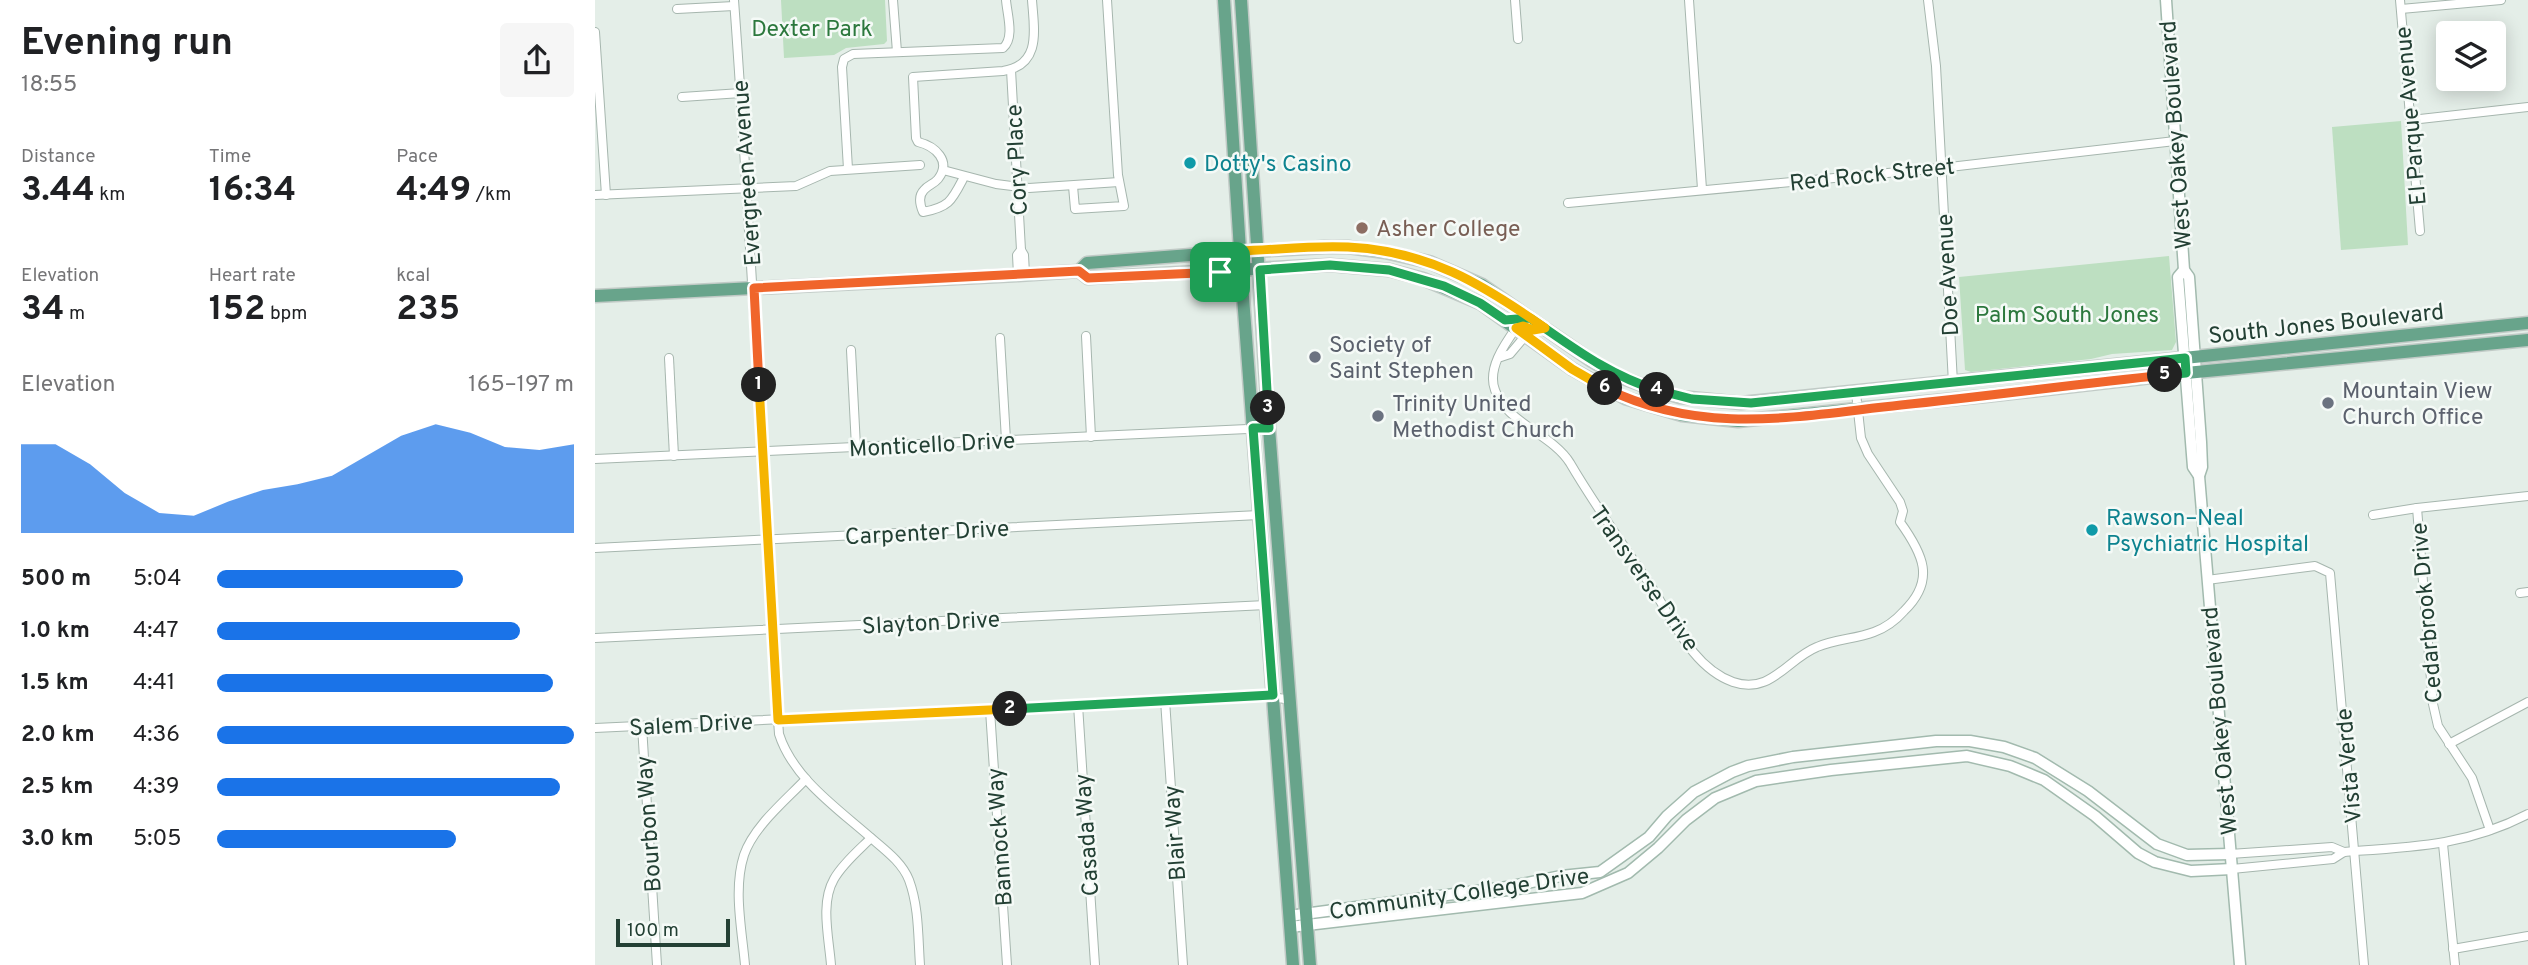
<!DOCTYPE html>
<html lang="en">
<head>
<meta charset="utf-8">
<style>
  body { margin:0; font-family:Overpass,sans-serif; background:#f6f6f6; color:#202124; height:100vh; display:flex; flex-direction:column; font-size:26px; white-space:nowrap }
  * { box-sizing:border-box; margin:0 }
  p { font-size:23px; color:#757577 }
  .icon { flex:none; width:38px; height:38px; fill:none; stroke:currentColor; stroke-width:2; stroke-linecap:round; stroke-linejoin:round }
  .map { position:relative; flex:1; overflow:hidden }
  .sheet { display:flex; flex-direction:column; background:#fff; width:595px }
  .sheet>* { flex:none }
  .fabs { position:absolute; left:1841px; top:21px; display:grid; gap:14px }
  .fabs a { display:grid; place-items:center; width:70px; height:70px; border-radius:7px; background:#fff; box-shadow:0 4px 18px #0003; font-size:35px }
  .scale { position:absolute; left:21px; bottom:18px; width:114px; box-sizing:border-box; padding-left:7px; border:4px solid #234034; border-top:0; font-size:19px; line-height:24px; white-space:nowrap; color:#234034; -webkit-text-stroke:5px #f5faf7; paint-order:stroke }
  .pin { position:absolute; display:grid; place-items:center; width:60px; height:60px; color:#fff; margin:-30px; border-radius:14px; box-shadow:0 4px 10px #0006 }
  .km { position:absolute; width:35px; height:35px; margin:-18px; border-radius:50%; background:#222; color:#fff; font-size:19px; line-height:35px; text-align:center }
  .round { display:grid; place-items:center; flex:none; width:74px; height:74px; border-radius:7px; background:#f6f6f6 }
  .summary { display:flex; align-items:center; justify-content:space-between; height:119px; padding:0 21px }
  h1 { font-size:38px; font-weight:700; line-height:52px }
  .metrics { display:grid; grid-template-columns:repeat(3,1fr); gap:10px; height:119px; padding:7px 21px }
  .metrics div { display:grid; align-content:center }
  .metrics b { font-size:35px; font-weight:700 }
  .metrics small { font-size:19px; font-weight:400 }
  .metrics p { font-size:19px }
  .chart { height:196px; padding:14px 21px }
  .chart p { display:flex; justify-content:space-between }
  .chart svg { width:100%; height:126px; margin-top:7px; fill:#1a73e8; opacity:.7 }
  ul { padding:0 21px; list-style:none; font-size:23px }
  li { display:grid; grid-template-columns:112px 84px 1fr; align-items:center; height:52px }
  li i { height:18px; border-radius:9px; background:#1a73e8 }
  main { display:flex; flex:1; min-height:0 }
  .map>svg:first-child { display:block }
  .green { fill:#bddfc1 }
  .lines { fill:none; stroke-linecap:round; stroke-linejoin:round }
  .street-casing { stroke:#a6b6ae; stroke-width:10 }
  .secondary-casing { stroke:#a2baae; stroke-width:13 }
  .primary-casing { stroke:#c1cac6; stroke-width:15 }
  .street { stroke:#fff; stroke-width:8 }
  .secondary { stroke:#fff; stroke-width:10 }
  .primary { stroke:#68a48b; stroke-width:12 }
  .split-1-casing { stroke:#fff; stroke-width:14 }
  .split-2-casing { stroke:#fff; stroke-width:14 }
  .split-3-casing { stroke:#fff; stroke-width:14 }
  .split-4-casing { stroke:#fff; stroke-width:14 }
  .split-5-casing { stroke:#fff; stroke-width:14 }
  .split-6-casing { stroke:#fff; stroke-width:14 }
  .split-7-casing { stroke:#fff; stroke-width:14 }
  .split-1 { stroke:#f0652b; stroke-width:9 }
  .split-2 { stroke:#f5b400; stroke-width:9 }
  .split-3 { stroke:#22a559; stroke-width:9 }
  .split-4 { stroke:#22a559; stroke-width:9 }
  .split-5 { stroke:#22a559; stroke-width:9 }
  .split-6 { stroke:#f0652b; stroke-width:9 }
  .split-7 { stroke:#f5b400; stroke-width:9 }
  .culture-dot { fill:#0f9aa8; stroke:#f5faf7; stroke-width:2.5 }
  .education-dot { fill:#8d6e63; stroke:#f5faf7; stroke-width:2.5 }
  .worship-dot { fill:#6b7280; stroke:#f5faf7; stroke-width:2.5 }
  .labels { text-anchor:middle; stroke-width:5; stroke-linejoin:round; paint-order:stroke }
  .park-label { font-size:23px; fill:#2c783d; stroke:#f5faf7 }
  .street-label { font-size:23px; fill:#234034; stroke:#f5faf7 }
  .culture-label { font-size:23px; fill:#0d838f; stroke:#f5faf7; text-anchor:start }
  .education-label { font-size:23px; fill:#785e54; stroke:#f5faf7; text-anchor:start }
  .worship-label { font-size:23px; fill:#5b616d; stroke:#f5faf7; text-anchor:start }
</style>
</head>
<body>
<main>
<section class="sheet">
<div class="summary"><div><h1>Evening run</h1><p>18:55</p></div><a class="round"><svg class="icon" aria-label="share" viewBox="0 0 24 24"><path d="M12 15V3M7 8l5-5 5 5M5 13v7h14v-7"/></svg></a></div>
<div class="metrics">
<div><p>Distance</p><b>3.44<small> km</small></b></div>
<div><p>Time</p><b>16:34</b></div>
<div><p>Pace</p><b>4:49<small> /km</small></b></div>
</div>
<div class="metrics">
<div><p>Elevation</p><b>34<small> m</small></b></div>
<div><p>Heart rate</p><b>152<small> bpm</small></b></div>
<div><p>kcal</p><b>235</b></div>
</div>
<div class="chart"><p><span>Elevation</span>165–197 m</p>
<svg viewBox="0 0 160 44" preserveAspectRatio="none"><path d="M0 44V13L10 13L20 20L30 30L40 37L50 38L60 33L70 29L80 27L90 24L100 17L110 10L120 6L130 9L140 14L150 15L160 13V44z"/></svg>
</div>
<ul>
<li><b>500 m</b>5:04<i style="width:69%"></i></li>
<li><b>1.0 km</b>4:47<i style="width:85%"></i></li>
<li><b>1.5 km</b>4:41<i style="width:94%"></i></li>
<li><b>2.0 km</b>4:36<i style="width:100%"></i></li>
<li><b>2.5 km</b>4:39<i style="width:96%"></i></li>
<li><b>3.0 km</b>5:05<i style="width:67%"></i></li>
</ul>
</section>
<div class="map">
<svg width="1933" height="965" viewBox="0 0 1933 965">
  <rect width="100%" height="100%" fill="#e4eee8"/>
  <g class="green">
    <path d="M186,0H290L292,41L289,44L251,48L239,55L189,58Z"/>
    <path d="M1806,121L1813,245L1746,250L1737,127Z"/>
    <path d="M1574,256L1581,342L1577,350L1517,354L1496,359L1376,372L1370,370L1364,277Z"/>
  </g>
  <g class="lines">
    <defs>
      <g id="street">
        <path d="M139,0C157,245 167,490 184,734C198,778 242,808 275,837C290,850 307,862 314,880C324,907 323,937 325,965"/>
        <path d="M298,0L302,52"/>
        <path d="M920,0L923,39"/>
        <path d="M1094,0L1107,189"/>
        <path d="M1333,0L1341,66L1358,383"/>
        <path d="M1805,0L1825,231"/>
        <path d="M82,9L139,6"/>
        <path d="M1806,9L1906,0"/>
        <path d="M0,32L11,195"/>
        <path d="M416,70L426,250L429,255L430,274"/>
        <path d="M87,97L146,93"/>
        <path d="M1816,120L1933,107"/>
        <path d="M253,169L247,67L249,59L258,54L408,48C420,38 412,14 411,0"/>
        <path d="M348,170L401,184L434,188L524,182"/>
        <path d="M369,177C357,200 355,207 328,212C325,205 323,196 329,190C333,185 339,184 343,179C357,161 340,146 323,142L321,138L318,77L408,71C447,65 439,29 437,0"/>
        <path d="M478,186L480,209L529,206L523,175L512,0"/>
        <path d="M0,195L201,186L235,171L325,165"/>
        <path d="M973,203L1346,168L1580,141"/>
        <path d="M423,275L422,255L426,250"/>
        <path d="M921,328C909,345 892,369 900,390C910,422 957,434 975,463C999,504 1027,543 1054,583C1077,617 1096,667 1138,682C1176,695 1192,659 1222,647C1240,639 1261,639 1279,632C1290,628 1301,620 1309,611C1341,580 1328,554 1305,522L1308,511L1305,502L1273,454L1266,438L1261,393"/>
        <path d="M491,336L496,437"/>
        <path d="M405,338L411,440"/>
        <path d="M256,350L261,447"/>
        <path d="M906,357L915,354L931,335"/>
        <path d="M74,358L79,456"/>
        <path d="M0,459L674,428"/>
        <path d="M1822,508L1838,704L1843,726L1877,778L1895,830"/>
        <path d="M1778,515L1822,508L1933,496"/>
        <path d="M0,548L664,515"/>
        <path d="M1612,580L1720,566L1735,573L1769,965"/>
        <path d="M1925,593L1933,592"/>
        <path d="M0,638L671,605"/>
        <path d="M570,700L588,965"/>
        <path d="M483,705L500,965"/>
        <path d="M395,710L412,965"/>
        <path d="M47,726L62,965"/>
        <path d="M0,728L671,696L696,700"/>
        <path d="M1854,744L1933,702"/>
        <path d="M1848,844L1860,965"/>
        <path d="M1635,854L1737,847L1749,852"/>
        <path d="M1637,869L1738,859L1749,852L1760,851C1822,847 1876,844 1933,814"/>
        <path d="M1858,949L1933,936"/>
        <path d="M150,965C147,930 138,889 149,855C159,826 190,801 211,779"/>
        <path d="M236,965C234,938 225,903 239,879C248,863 264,850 276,838"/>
      </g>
      <g id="secondary">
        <path d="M1571,0L1589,270L1594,277L1606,442L1607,467L1604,476L1645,965"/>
        <path d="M1589,270L1583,277L1598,467L1604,476"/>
        <path d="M694,916L912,887L966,876L1005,872L1054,837L1072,816L1099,792L1137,772L1153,766L1198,757L1341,741H1375L1409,747L1440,758L1493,791L1562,844L1592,855L1635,854"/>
        <path d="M695,927L987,893L1033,873L1063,848L1091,820L1120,798L1161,781L1236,770L1372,756L1415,766L1449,780L1500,816L1543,853L1560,862L1596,871L1637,869"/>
      </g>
      <g id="primary">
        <path d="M629,0L648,297L698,965"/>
        <path d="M646,0L674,428L715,965"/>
        <path d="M484,271L493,278L735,265L794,270L828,279L885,303L977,369L1030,398L1087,415L1143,421L1390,396L1591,373L1933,340"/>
        <path d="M0,296L423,275L484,271L492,263L621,253L730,247H753L790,252L834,262L887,285L997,361L1023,376L1052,387L1085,397L1146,403L1933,323"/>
      </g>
    </defs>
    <use href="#street" class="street-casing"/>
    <use href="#secondary" class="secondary-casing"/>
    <use href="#primary" class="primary-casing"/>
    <use href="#street" class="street"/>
    <use href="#secondary" class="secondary"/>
    <use href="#primary" class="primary"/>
  </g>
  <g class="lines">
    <defs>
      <path id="split-1" d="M164,385L159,288L484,271L493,278L625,272"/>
      <path id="split-2" d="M164,385L183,720L415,709"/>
      <path id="split-3" d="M415,709L678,695L658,428H674L673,408"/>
      <path id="split-4" d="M673,408L665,270L735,265L794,270L849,286L885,303L910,320L935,318C976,346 1013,375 1062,390"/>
      <path id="split-5" d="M1062,390L1097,399L1156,403L1590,358L1591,373L1570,375"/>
      <path id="split-6" d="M1010,388C1109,437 1202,416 1306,405C1394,396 1482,384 1570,375"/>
      <path id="split-7" d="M625,272L646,271L645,251C680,250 717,245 753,247C833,251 886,283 950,328L938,330L928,326L921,328L977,369L1010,388"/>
    </defs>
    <use href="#split-1" class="split-1-casing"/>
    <use href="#split-2" class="split-2-casing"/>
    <use href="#split-3" class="split-3-casing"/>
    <use href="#split-4" class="split-4-casing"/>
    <use href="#split-5" class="split-5-casing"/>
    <use href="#split-6" class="split-6-casing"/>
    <use href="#split-7" class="split-7-casing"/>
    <use href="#split-1" class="split-1"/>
    <use href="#split-2" class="split-2"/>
    <use href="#split-3" class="split-3"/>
    <use href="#split-4" class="split-4"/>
    <use href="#split-5" class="split-5"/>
    <use href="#split-6" class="split-6"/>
    <use href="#split-7" class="split-7"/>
  </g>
  <g class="culture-dot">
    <circle cx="595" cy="163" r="7"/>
    <circle cx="1497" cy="530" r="7"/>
  </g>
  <circle class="education-dot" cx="767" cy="228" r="7"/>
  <g class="worship-dot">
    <circle cx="720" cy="357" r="7"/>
    <circle cx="1733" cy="403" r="7"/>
    <circle cx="783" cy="416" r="7"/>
  </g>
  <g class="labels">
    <g class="park-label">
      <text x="217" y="36">Dexter Park</text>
      <text x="1472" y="322">Palm South Jones</text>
    </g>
    <g class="street-label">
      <text transform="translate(1815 116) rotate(-95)" y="8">El Parque Avenue</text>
      <text transform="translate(1580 135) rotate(-94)" y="8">West Oakey Boulevard</text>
      <text transform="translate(421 160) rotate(-93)" y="8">Cory Place</text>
      <text transform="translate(151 173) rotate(-94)" y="8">Evergreen Avenue</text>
      <text transform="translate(1277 174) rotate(-6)" y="8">Red Rock Street</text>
      <text transform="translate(1352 275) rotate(-93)" y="8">Doe Avenue</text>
      <text transform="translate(1731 323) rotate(-6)" y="8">South Jones Boulevard</text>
      <text transform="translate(337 444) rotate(-3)" y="8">Monticello Drive</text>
      <text transform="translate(332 532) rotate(-3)" y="8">Carpenter Drive</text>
      <text transform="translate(1050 578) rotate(55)" y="8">Transverse Drive</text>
      <text transform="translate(1831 613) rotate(-95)" y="8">Cedarbrook Drive</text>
      <text transform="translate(336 622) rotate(-3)" y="8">Slayton Drive</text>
      <text transform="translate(1624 721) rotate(-95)" y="8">West Oakey Boulevard</text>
      <text transform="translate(96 724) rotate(-3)" y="8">Salem Drive</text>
      <text transform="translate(1753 766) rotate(-95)" y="8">Vista Verde</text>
      <text transform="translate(53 824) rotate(-94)" y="8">Bourbon Way</text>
      <text transform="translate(579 833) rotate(-94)" y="8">Blair Way</text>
      <text transform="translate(491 835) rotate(-94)" y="8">Casada Way</text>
      <text transform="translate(404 837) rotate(-94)" y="8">Bannock Way</text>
      <text transform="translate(864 893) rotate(-8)" y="8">Community College Drive</text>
    </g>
    <g class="culture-label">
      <text x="609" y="171">Dotty's Casino</text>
      <text x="1511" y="525">Rawson–Neal<tspan x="1511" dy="26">Psychiatric Hospital</tspan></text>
    </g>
    <g class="education-label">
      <text x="781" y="236">Asher College</text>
    </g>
    <g class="worship-label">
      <text x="734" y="352">Society of<tspan x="734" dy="26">Saint Stephen</tspan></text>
      <text x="1747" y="398">Mountain View<tspan x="1747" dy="26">Church Office</tspan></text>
      <text x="797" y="411">Trinity United<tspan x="797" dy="26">Methodist Church</tspan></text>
    </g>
  </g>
</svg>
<div class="fabs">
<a><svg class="icon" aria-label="layers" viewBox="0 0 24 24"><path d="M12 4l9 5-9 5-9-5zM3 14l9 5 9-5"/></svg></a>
</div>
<div class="scale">100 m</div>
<div class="pin" style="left:625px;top:272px;background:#1e9e55"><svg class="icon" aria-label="arrive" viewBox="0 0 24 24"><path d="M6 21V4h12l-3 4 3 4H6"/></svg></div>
<b class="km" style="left:164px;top:385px">1</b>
<b class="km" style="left:415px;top:709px">2</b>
<b class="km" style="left:673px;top:408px">3</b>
<b class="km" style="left:1062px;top:390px">4</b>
<b class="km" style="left:1570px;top:375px">5</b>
<b class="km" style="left:1010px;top:388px">6</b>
</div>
</main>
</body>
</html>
